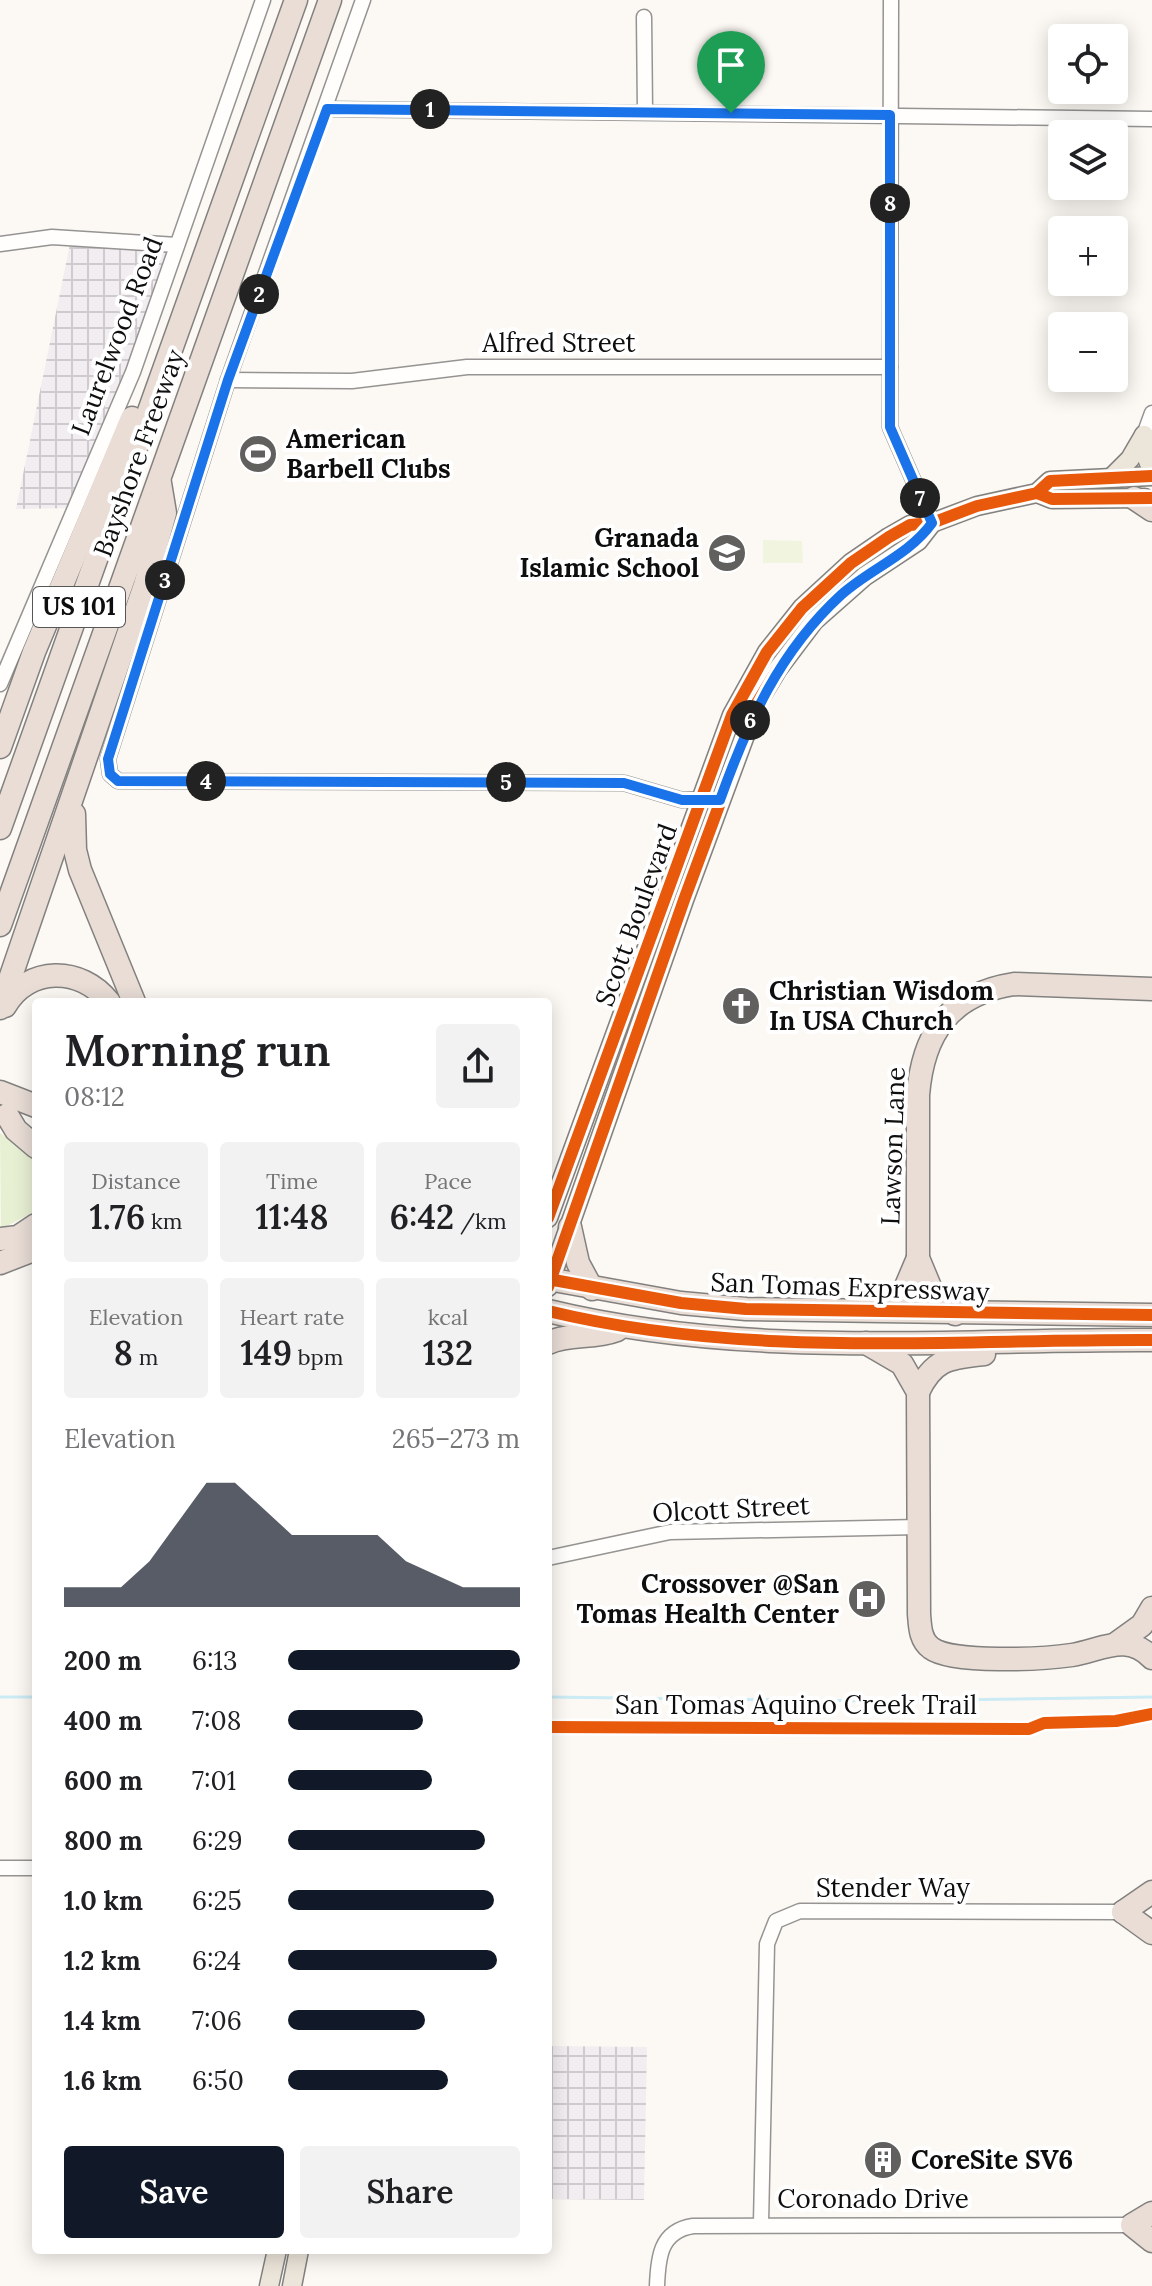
<!DOCTYPE html>
<html lang="en">
<head>
<meta charset="utf-8">
<style>
  body { margin:0; font-family:Lora,serif; background:#f2f2f2; color:#202124; height:100vh; display:flex; flex-direction:column; font-size:30px; white-space:nowrap }
  * { box-sizing:border-box; margin:0 }
  p { font-size:26px; color:#757577 }
  .icon { flex:none; width:44px; height:44px; fill:none; stroke:currentColor; stroke-width:2; stroke-linecap:round; stroke-linejoin:round }
  .map { position:relative; flex:1; overflow:hidden }
  .details { position:absolute; left:32px; top:998px; width:520px; height:1256px; display:flex; flex-direction:column; background:#fff; border-radius:8px; box-shadow:0 4px 20px #0003 }
  .details>* { flex:none }
  .tools { position:absolute; left:1048px; top:24px; display:grid; gap:16px }
  .tools a { display:grid; place-items:center; width:80px; height:80px; border-radius:8px; background:#fff; box-shadow:0 4px 20px #0003; font-size:40px }
  .pin { position:absolute; display:grid; place-items:center; width:68px; height:68px; color:#fff; margin:-82px -34px; border-radius:50% 50% 50% 0; rotate:-45deg; box-shadow:0 0 8px #0007 }
  .pin .icon { rotate:45deg }
  .km { position:absolute; width:40px; height:40px; margin:-20px; border-radius:50%; background:#222; color:#fff; font-size:22px; line-height:40px; text-align:center }
  .round { display:grid; place-items:center; flex:none; width:84px; height:84px; border-radius:8px; background:#f2f2f2 }
  .headline { display:flex; align-items:center; justify-content:space-between; height:136px; padding:0 32px }
  h1 { font-size:44px; font-weight:600; line-height:60px }
  .figures { display:grid; grid-template-columns:repeat(3,1fr); gap:12px; height:136px; padding:8px 32px }
  .figures div { display:grid; align-content:center; border-radius:8px; background:#f2f2f2; text-align:center }
  .figures b { font-size:34px; font-weight:600 }
  .figures small { font-size:22px; font-weight:400 }
  .figures p { font-size:22px }
  .chart { height:224px; padding:16px 32px }
  .chart p { display:flex; justify-content:space-between }
  .chart svg { width:100%; height:144px; margin-top:8px; fill:#111827; opacity:.7 }
  .action { display:flex; gap:16px; margin-top:auto; padding:16px 32px }
  .action a { flex:1; height:92px; border-radius:8px; background:#111827; color:#fff; font-size:32px; font-weight:600; line-height:92px; text-align:center }
  .action a+a { background:#f2f2f2; color:#202124 }
  ul { padding:0 32px; list-style:none; font-size:26px }
  li { display:grid; grid-template-columns:128px 96px 1fr; align-items:center; height:60px }
  li i { height:20px; border-radius:10px; background:#111827 }
  .map>svg:first-child { display:block }
  .industrial { fill:url(#industrial-grid) }
  .grass { fill:#e8f0d4 }
  .pitch { fill:#f1f4de }
  .lines { fill:none; stroke-linecap:round; stroke-linejoin:round }
  .stream { stroke:#cbebf5; stroke-width:3 }
  .minor-casing { stroke:#959492; stroke-width:17 }
  .major-casing { stroke:#82817f; stroke-width:21 }
  .highway-casing { stroke:#82817f; stroke-width:25 }
  .minor { stroke:#fffefd; stroke-width:14 }
  .major { stroke:#ece5da; stroke-width:18 }
  .highway { stroke:#e9ddd6; stroke-width:22 }
  .cycleway-casing { stroke:#fff; stroke-width:17 }
  .cycleway { stroke:#e8590c; stroke-width:12 }
  .route-casing { stroke:#fff; stroke-width:16 }
  .route { stroke:#1a73e8; stroke-width:10 }
  .labels { text-anchor:middle; stroke-width:8; stroke-linejoin:round; paint-order:stroke }
  .shield { fill:#fff; stroke:#565656; stroke-width:2 }
  .shield-label { font-size:24px; font-weight:bold; fill:#0e0e0e }
  .street-label { font-size:26px; fill:#0e0e0e; stroke:#fff }
  .poi-label { font-size:26px; font-weight:bold; fill:#0e0e0e; stroke:#fff; text-anchor:start }
</style>
</head>
<body>
<div class="map">
<svg width="1152" height="2286" viewBox="0 0 1152 2286">
  <defs>
    <pattern id="industrial-grid" width="8" height="8" patternUnits="userSpaceOnUse" patternTransform="scale(2)"><rect width="8" height="8" fill="#f2edf0"/><path d="M0 4h8M4 0v8" fill="none" stroke="#cecacd"/></pattern>
  </defs>
  <rect width="100%" height="100%" fill="#fcf9f4"/>
  <g class="industrial">
    <path d="M71,239L177,245L75,508L16,509Z"/>
    <path d="M548,2046L647,2047L644,2200L548,2199Z"/>
  </g>
  <path class="grass" d="M0,1133L36,1158V1211L1,1229Z"/>
  <path class="pitch" d="M763,540L802,541L803,563H763Z"/>
  <g class="lines">
    <g class="stream">
      <path d="M0,1697H36"/>
      <path d="M548,1697L876,1701L1152,1697"/>
    </g>
    <defs>
      <g id="minor">
        <path d="M363,0L228,380L108,759L110,774L118,781L624,783L682,800L709,799"/>
        <path d="M891,0L890,427L932,523"/>
        <path d="M644,17L645,111"/>
        <path d="M327,109L1152,119"/>
        <path d="M0,244L52,237L177,245"/>
        <path d="M228,380L352,381L467,367H890"/>
        <path d="M1144,435L1152,413"/>
        <path d="M0,684L133,372L263,0"/>
        <path d="M548,1558L670,1532L919,1527"/>
        <path d="M0,1868H36"/>
        <path d="M761,2223L767,1944L776,1921L800,1911L1123,1912"/>
        <path d="M657,2286C658,2258 660,2231 693,2226L1132,2225"/>
      </g>
      <g id="major">
        <path d="M1144,435L1145,453L1152,471"/>
        <path d="M1112,477L1130,459L1144,435"/>
        <path d="M1037,493L1052,499L1145,498"/>
        <path d="M548,1218L732,715L767,652L802,608L851,563L889,537L910,525L932,523L977,506L1037,493L1050,481L1152,476"/>
        <path d="M548,1287L684,900L757,703L777,670L814,621L865,576L918,541L932,523"/>
        <path d="M269,2286L277,2250"/>
        <path d="M292,2286L299,2250"/>
      </g>
      <g id="highway">
        <path d="M1134,498L1152,510"/>
        <path d="M0,747L34,652L132,418"/>
        <path d="M74,814L75,850L80,870L134,1002"/>
        <path d="M0,828L296,0"/>
        <path d="M0,925L330,0"/>
        <path d="M5,1006C28,966 81,966 109,1002"/>
        <path d="M0,1008L145,585L165,513L160,483"/>
        <path d="M0,1092L36,1106"/>
        <path d="M7,1115L16,1130L36,1147"/>
        <path d="M570,1227L578,1263L592,1289"/>
        <path d="M0,1239L18,1237L36,1225"/>
        <path d="M0,1263L36,1249"/>
        <path d="M548,1279L681,1303L746,1309L1152,1315"/>
        <path d="M870,1310L904,1291L918,1258"/>
        <path d="M548,1311C746,1359 950,1339 1152,1340"/>
        <path d="M955,1314L933,1294L918,1258V1095C923,1033 950,994 1014,984L1152,989"/>
        <path d="M548,1343C569,1333 594,1339 617,1330"/>
        <path d="M866,1343L902,1364L918,1392L919,1614C920,1626 920,1640 931,1648C952,1664 1045,1659 1072,1655C1102,1650 1127,1632 1152,1658"/>
        <path d="M918,1392C934,1358 950,1358 984,1354"/>
        <path d="M1117,1643L1142,1625L1152,1608"/>
        <path d="M1123,1912L1152,1933"/>
        <path d="M1123,1912L1152,1892"/>
        <path d="M1152,2213L1132,2225L1152,2241"/>
      </g>
    </defs>
    <use href="#minor" class="minor-casing"/>
    <use href="#major" class="major-casing"/>
    <use href="#highway" class="highway-casing"/>
    <use href="#minor" class="minor"/>
    <use href="#major" class="major"/>
    <use href="#highway" class="highway"/>
    <defs>
      <g id="cycleway">
        <path d="M1037,493L1052,499L1152,498"/>
        <path d="M548,1218L732,715L767,652L802,608L851,563L889,537L910,525L932,523L977,506L1037,493L1050,481L1152,476"/>
        <path d="M548,1279L681,1303L746,1309L1152,1315"/>
        <path d="M548,1287L684,900L757,703L777,670L814,621L865,576L918,541L932,523"/>
        <path d="M548,1311C746,1359 950,1339 1152,1340"/>
        <path d="M548,1727L1029,1729L1044,1723L1116,1721L1152,1714"/>
      </g>
    </defs>
    <use href="#cycleway" class="cycleway-casing"/>
    <use href="#cycleway" class="cycleway"/>
  </g>
  <g class="lines">
    <defs>
      <path id="route" d="M327,109L890,115V427L932,523C909,555 870,569 841,595C779,652 748,722 720,800H682L624,783L118,781L110,774L108,759L228,380Z"/>
    </defs>
    <use href="#route" class="route-casing"/>
    <use href="#route" class="route"/>
  </g>
  <defs>
    <symbol id="stadium-disc" viewBox="-11 -11 22 22"><circle r="9.5" fill="#61605e" stroke="#fff"/><path d="M0-5a6.5 5 0 1 0 0 10a6.5 5 0 1 0 0-10ZM-3.5-1.8h7v3.6h-7Z" fill="#fff"/></symbol>
    <symbol id="school-disc" viewBox="-11 -11 22 22"><circle r="9.5" fill="#61605e" stroke="#fff"/><path d="M0-5L7-2L0 1L-7-2ZM-4 1L0 2.5L4 1V4Q0 6-4 4Z" fill="#fff"/></symbol>
    <symbol id="church-disc" viewBox="-11 -11 22 22"><circle r="9.5" fill="#61605e" stroke="#fff"/><path d="M-1.2-6h2.4v3.5h3.3v2.4h-3.3V6h-2.4V-.1h-3.3v-2.4h3.3Z" fill="#fff"/></symbol>
    <symbol id="hospital-disc" viewBox="-11 -11 22 22"><circle r="9.5" fill="#61605e" stroke="#fff"/><path d="M-5-5h3v3.5h4V-5h3V5h-3V1.5h-4V5h-3Z" fill="#fff"/></symbol>
    <symbol id="building-disc" viewBox="-11 -11 22 22"><circle r="9.5" fill="#61605e" stroke="#fff"/><path d="M-4-6H4V6H1V3H-1V6H-4ZM-2.5-4.3h1.7v1.8h-1.7ZM.8-4.3h1.7v1.8H.8ZM-2.5-1h1.7V.8h-1.7ZM.8-1h1.7V.8H.8Z" fill="#fff"/></symbol>
  </defs>
  <g fill-rule="evenodd">
    <use href="#stadium-disc" x="236" y="432" width="44" height="44"/>
    <use href="#school-disc" x="705" y="531" width="44" height="44"/>
    <use href="#church-disc" x="719" y="984" width="44" height="44"/>
    <use href="#hospital-disc" x="845" y="1577" width="44" height="44"/>
    <use href="#building-disc" x="861" y="2138" width="44" height="44"/>
  </g>
  <g class="labels">
    <rect class="shield" x="33" y="587" width="92" height="40" rx="6"/>
    <g class="shield-label">
      <text x="79" y="615">US 101</text>
    </g>
    <g class="street-label">
      <text transform="translate(117 336) rotate(-69)" y="9">Laurelwood Road</text>
      <text x="559" y="352">Alfred Street</text>
      <text transform="translate(139 453) rotate(-70)" y="9">Bayshore Freeway</text>
      <text transform="translate(636 915) rotate(-70)" y="9">Scott Boulevard</text>
      <text transform="translate(893 1146) rotate(-88)" y="9">Lawson Lane</text>
      <text transform="translate(850 1287) rotate(2)" y="9">San Tomas Expressway</text>
      <text transform="translate(731 1509) rotate(-3)" y="9">Olcott Street</text>
      <text x="796" y="1714">San Tomas Aquino Creek Trail</text>
      <text x="893" y="1897">Stender Way</text>
      <text x="873" y="2208">Coronado Drive</text>
    </g>
    <g class="poi-label">
      <text x="286" y="448">American<tspan x="286" dy="30">Barbell Clubs</tspan></text>
      <text x="699" y="547" text-anchor="end">Granada<tspan x="699" dy="30">Islamic School</tspan></text>
      <text x="769" y="1000">Christian Wisdom<tspan x="769" dy="30">In USA Church</tspan></text>
      <text x="839" y="1593" text-anchor="end">Crossover @San<tspan x="839" dy="30">Tomas Health Center</tspan></text>
      <text x="911" y="2169">CoreSite SV6</text>
    </g>
  </g>
</svg>
<div class="tools">
<a><svg class="icon" aria-label="locate" viewBox="0 0 24 24"><circle cx="12" cy="12" r="6"/><path d="M12 2v4M12 18v4M2 12h4M18 12h4"/></svg></a>
<a><svg class="icon" aria-label="layers" viewBox="0 0 24 24"><path d="M12 4l9 5-9 5-9-5zM3 14l9 5 9-5"/></svg></a>
<a>+</a>
<a>−</a>
</div>
<div class="pin" style="left:731px;top:113px;background:#1e9e55"><svg class="icon" aria-label="arrive" viewBox="0 0 24 24"><path d="M6 21V4h12l-3 4 3 4H6"/></svg></div>
<b class="km" style="left:430px;top:109px">1</b>
<b class="km" style="left:259px;top:294px">2</b>
<b class="km" style="left:165px;top:580px">3</b>
<b class="km" style="left:206px;top:781px">4</b>
<b class="km" style="left:506px;top:782px">5</b>
<b class="km" style="left:750px;top:720px">6</b>
<b class="km" style="left:920px;top:498px">7</b>
<b class="km" style="left:890px;top:203px">8</b>
<section class="details">
<div class="headline"><div><h1>Morning run</h1><p>08:12</p></div><a class="round"><svg class="icon" aria-label="share" viewBox="0 0 24 24"><path d="M12 15V3M7 8l5-5 5 5M5 13v7h14v-7"/></svg></a></div>
<div class="figures">
<div><p>Distance</p><b>1.76<small> km</small></b></div>
<div><p>Time</p><b>11:48</b></div>
<div><p>Pace</p><b>6:42<small> /km</small></b></div>
</div>
<div class="figures">
<div><p>Elevation</p><b>8<small> m</small></b></div>
<div><p>Heart rate</p><b>149<small> bpm</small></b></div>
<div><p>kcal</p><b>132</b></div>
</div>
<div class="chart"><p><span>Elevation</span>265–273 m</p>
<svg viewBox="0 0 160 44" preserveAspectRatio="none"><path d="M0 44V38L10 38L20 38L30 30L40 18L50 6L60 6L70 14L80 22L90 22L100 22L110 22L120 30L130 34L140 38L150 38L160 38V44z"/></svg>
</div>
<ul>
<li><b>200 m</b>6:13<i style="width:100%"></i></li>
<li><b>400 m</b>7:08<i style="width:58%"></i></li>
<li><b>600 m</b>7:01<i style="width:62%"></i></li>
<li><b>800 m</b>6:29<i style="width:85%"></i></li>
<li><b>1.0 km</b>6:25<i style="width:89%"></i></li>
<li><b>1.2 km</b>6:24<i style="width:90%"></i></li>
<li><b>1.4 km</b>7:06<i style="width:59%"></i></li>
<li><b>1.6 km</b>6:50<i style="width:69%"></i></li>
</ul>
<div class="action"><a>Save</a><a>Share</a></div>
</section>
</div>
</body>
</html>
